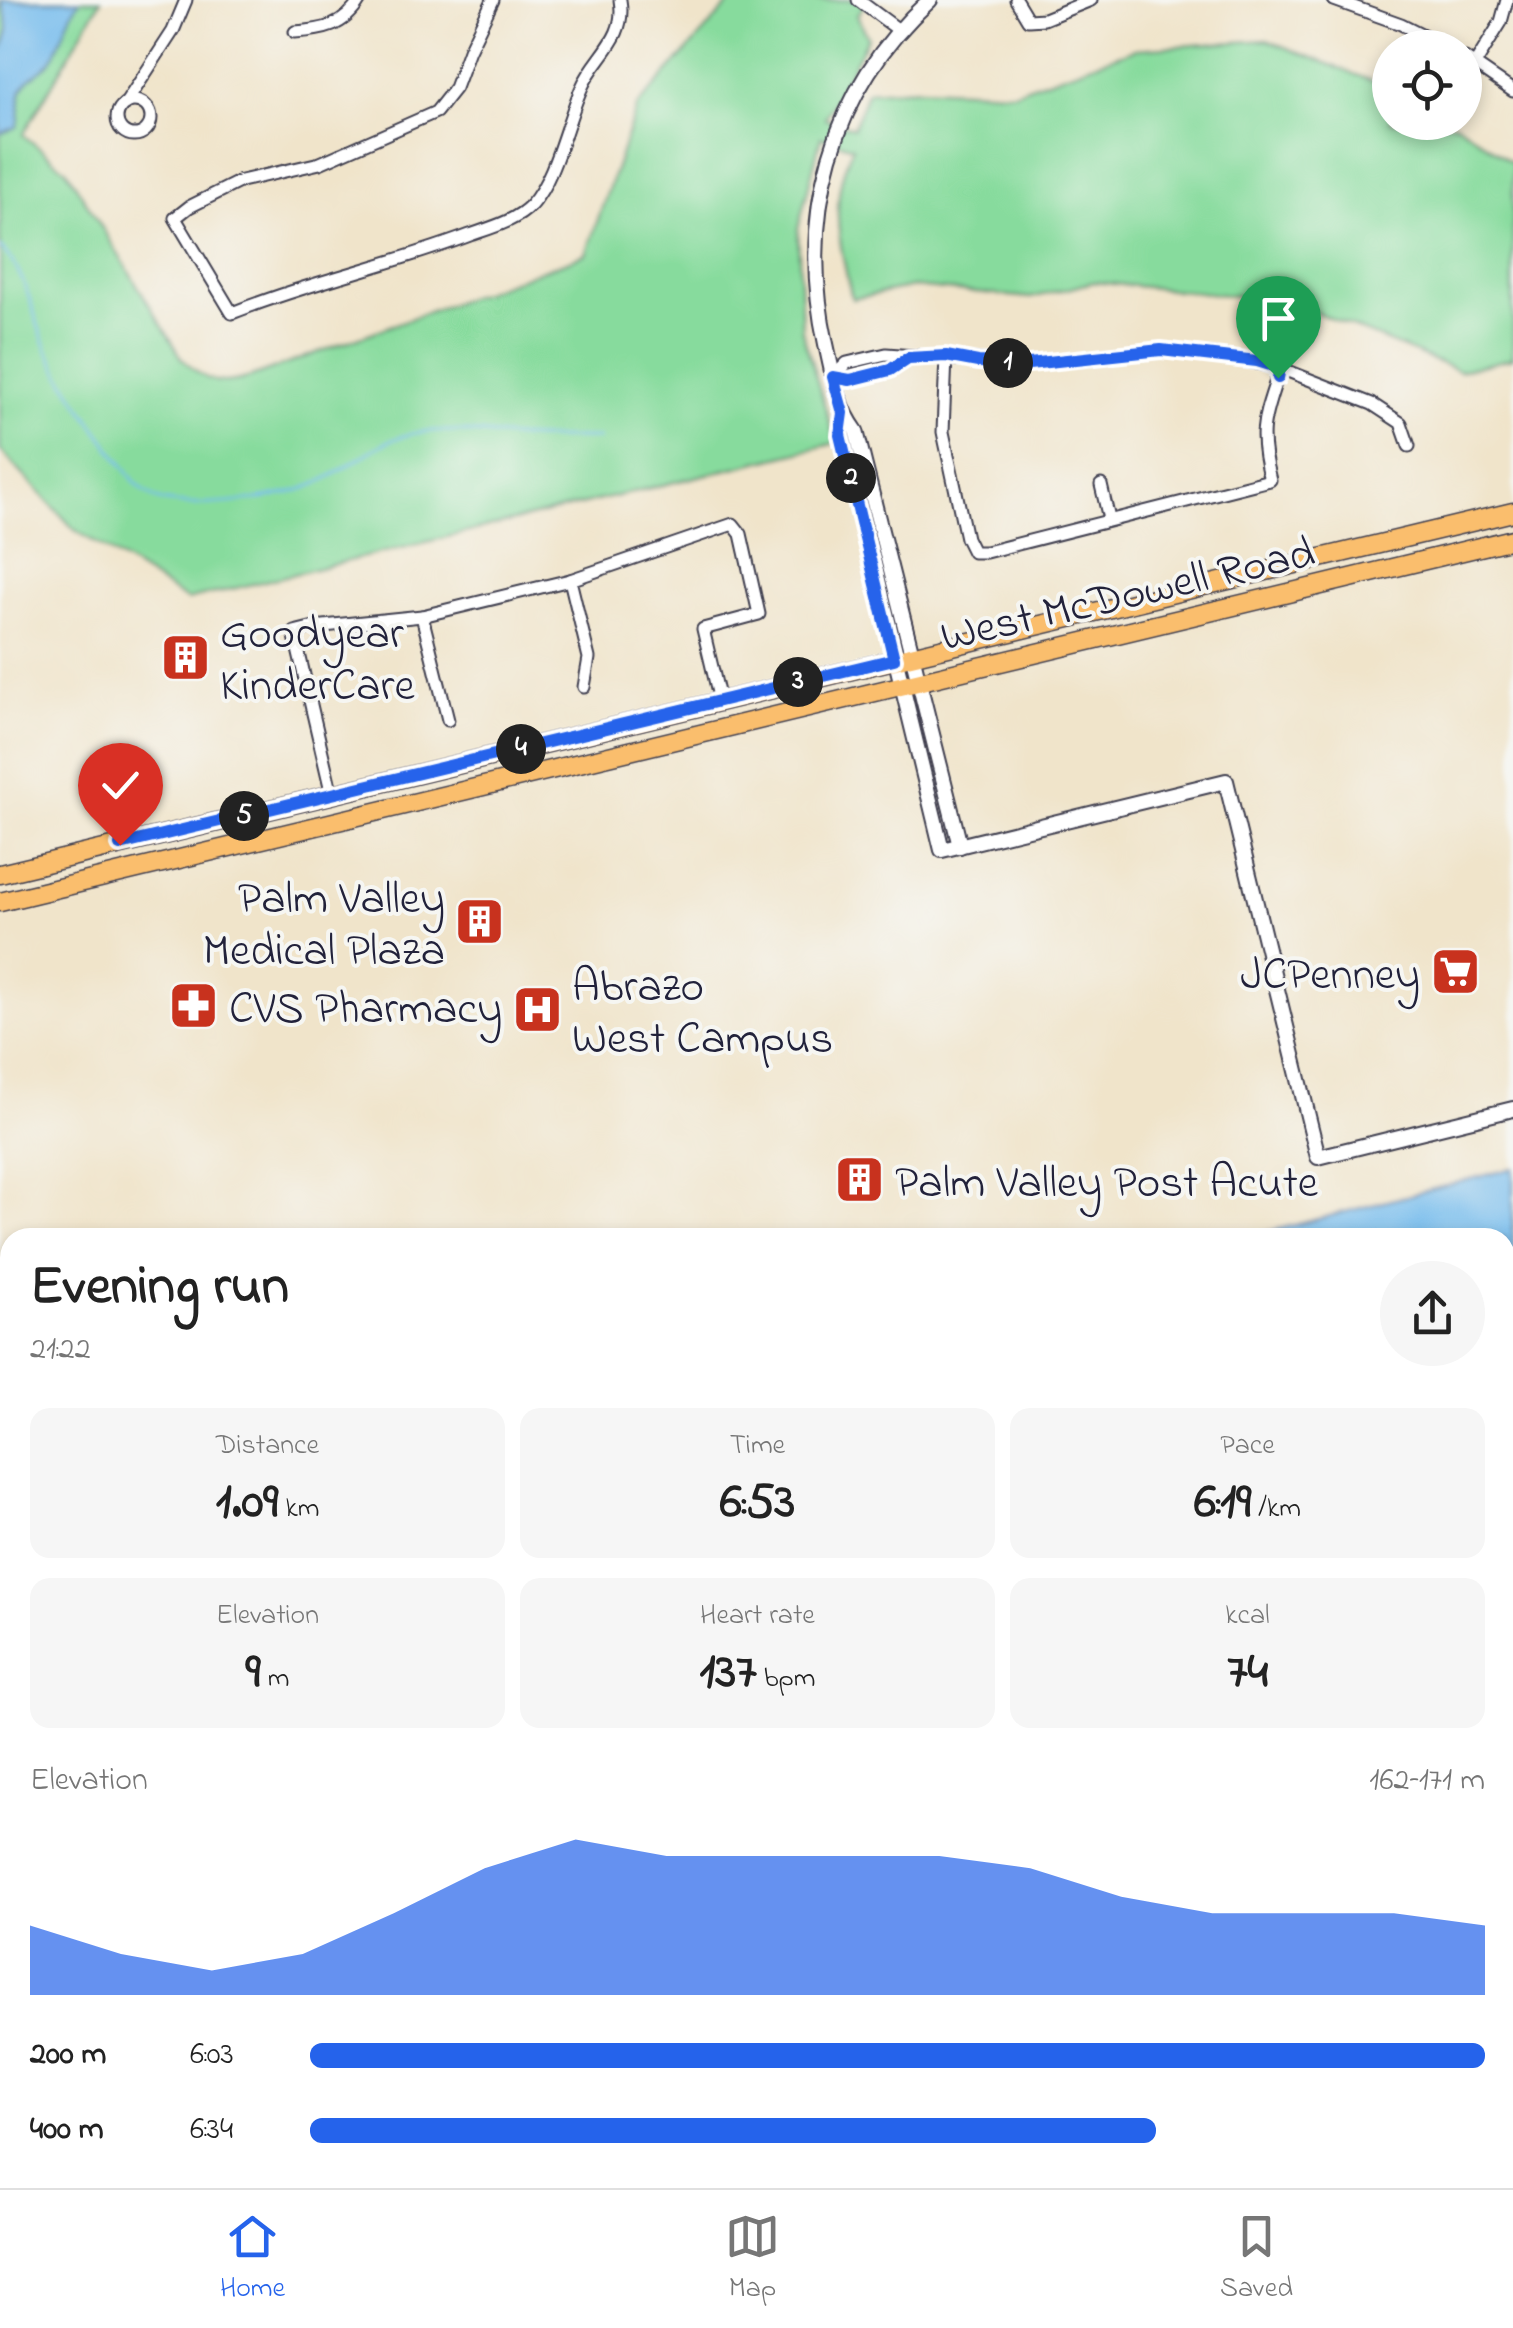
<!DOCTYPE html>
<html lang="en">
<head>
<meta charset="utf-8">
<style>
  body { margin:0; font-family:"Indie Flower",sans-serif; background:#f6f6f6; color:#222; height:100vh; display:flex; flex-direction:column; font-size:38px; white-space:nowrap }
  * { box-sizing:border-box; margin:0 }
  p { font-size:32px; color:#767676 }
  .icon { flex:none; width:55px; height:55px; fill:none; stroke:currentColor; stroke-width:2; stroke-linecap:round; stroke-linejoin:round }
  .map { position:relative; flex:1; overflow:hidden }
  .drawer { position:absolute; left:0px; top:1228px; width:1515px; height:962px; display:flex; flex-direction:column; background:#fff; border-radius:30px 30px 0 0; box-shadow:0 5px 15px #0003 }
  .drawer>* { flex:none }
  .fabs { position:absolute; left:1372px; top:30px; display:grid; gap:20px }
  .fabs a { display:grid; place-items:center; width:110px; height:110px; border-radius:50%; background:#fff; box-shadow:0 5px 15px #0003; font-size:50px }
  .pin { position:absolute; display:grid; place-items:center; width:85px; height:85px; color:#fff; margin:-102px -42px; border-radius:50% 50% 50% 0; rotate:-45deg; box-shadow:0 0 10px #0007 }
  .pin .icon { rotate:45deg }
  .km { position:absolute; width:50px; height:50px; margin:-25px; border-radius:50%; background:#222; color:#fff; font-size:28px; line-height:50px; text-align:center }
  .round { display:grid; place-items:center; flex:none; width:105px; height:105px; border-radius:52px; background:#f6f6f6 }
  .head { display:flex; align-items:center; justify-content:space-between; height:170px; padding:0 30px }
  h1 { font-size:55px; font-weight:800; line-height:75px }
  .figures { display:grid; grid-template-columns:repeat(3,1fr); gap:15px; height:170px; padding:10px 30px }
  .figures div { display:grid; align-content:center; border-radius:20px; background:#f6f6f6; text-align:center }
  .figures b { font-size:50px; font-weight:800 }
  .figures small { font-size:28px; font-weight:400 }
  .figures p { font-size:28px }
  .chart { height:280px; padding:20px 30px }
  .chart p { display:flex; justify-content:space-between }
  .chart svg { width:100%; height:180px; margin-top:10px; fill:#2563eb; opacity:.7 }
  ul { padding:0 30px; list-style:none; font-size:32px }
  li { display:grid; grid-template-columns:160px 120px 1fr; align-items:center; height:75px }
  li i { height:25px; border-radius:12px; background:#2563eb }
  .menu { display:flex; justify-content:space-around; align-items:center; height:140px; border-top:2px solid #e0e0e0; background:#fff; font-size:28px; color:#767676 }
  .menu a { display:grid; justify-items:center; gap:5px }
  .menu .active { color:#2563eb }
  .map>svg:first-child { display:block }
  .green { fill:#87db9d; stroke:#547e6c; stroke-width:2.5 }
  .water { fill:#76bced; stroke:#4c6f94; stroke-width:2.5 }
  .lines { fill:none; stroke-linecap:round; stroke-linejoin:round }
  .stream { stroke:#76bced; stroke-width:2.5 }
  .minor-casing { stroke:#413f50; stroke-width:15 }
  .tertiary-casing { stroke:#413f50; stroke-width:18 }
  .secondary-casing { stroke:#413f50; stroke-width:19 }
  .primary-casing { stroke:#413f50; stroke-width:21 }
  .motorway-casing { stroke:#413f50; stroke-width:24 }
  .minor { stroke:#fff; stroke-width:11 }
  .tertiary { stroke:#fff; stroke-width:14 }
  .secondary { stroke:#fde5c5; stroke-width:15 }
  .primary { stroke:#fabe6d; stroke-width:18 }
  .motorway { stroke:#fabe6d; stroke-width:20 }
  .route-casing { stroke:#fff; stroke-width:20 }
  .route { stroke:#2563eb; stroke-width:12 }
  .labels { text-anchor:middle; stroke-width:8; stroke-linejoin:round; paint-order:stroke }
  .street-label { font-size:45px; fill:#22223b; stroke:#f6f6f2 }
  .poi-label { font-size:45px; fill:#22223b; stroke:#f6f6f2; text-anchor:start }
</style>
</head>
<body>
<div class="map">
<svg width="1513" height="2188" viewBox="0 0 1513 2188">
  <rect width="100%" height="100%" fill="#f6f6f2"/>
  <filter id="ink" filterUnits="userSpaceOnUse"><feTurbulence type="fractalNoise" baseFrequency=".01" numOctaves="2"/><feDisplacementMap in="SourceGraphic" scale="20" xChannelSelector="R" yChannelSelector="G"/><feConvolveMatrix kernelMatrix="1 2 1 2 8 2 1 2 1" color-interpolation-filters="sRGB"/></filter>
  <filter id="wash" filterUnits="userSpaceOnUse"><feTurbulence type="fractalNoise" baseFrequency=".0048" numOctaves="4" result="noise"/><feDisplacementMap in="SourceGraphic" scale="40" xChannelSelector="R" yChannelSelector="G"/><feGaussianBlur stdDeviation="2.25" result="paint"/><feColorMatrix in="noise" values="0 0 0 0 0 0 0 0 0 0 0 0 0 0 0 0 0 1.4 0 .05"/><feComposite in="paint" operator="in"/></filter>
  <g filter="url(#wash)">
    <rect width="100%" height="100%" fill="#f0e4ca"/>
    <path class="green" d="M0,0H101L23,135L66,169L182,358C206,384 221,387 254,376L586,254L637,107L733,0H868L857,15L868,37L825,118L853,128L868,91L920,88L1013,92L1135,49L1267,40L1390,88V122L1456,123L1513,163V358L1459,371L1288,301L1094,282L1031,298L913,287L852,299C840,244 827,201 853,147L821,137L798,229L802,331L836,443L187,600L75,530L0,450Z"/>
    <g class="water">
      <path d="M1,0H80C65,20 63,41 52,59C45,71 29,75 23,88C16,100 23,113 17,127L0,134V51C13,34 7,19 1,0Z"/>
      <path d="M1513,1168V1497L1505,1499V1238L1249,1237Z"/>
    </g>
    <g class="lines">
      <path class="stream" d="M0,247C31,276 32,323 52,359C75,401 106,442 135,482C142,489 149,496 159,500C196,511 284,499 318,483C360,463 378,436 429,431C457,429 486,435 514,437C542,439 571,438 599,438"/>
    </g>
  </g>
  <g filter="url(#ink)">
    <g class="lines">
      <defs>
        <g id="minor">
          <path d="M493,0L469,50L455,88L436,112L320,163L241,181L189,207L175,218L232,313C309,282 391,265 470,235C490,228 516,221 531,205C556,177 566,122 582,87C596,55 627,39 620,0"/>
          <path d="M858,0L900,31"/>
          <path d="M1016,0L1028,20L1044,19L1091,0"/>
          <path d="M1334,0L1401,24L1449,48"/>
          <path d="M295,32C323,30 344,27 360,0"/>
          <path d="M1465,58L1513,91"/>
          <path d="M1475,64L1501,22L1507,0"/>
          <circle cx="134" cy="118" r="17"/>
          <path d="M126,103L173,31L186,0"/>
          <path d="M946,356L943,432L966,538L973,552H986L1270,480C1256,428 1265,417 1280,368"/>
          <path d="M833,377L847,363L886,354L1029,364L1161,350L1227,357L1280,368L1372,404L1401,423L1409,446"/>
          <path d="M833,377C860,381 886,373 908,358"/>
          <path d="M1101,485L1109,519"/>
          <path d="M570,580L589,658L584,687"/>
          <path d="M422,616L448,720"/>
          <path d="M332,795L294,632L314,627L422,616L570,580L733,524L741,534L759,614L703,629L720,701"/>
          <path d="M1505,1998L1513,1996"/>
          <path d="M1505,2117L1513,2115"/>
          <path d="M971,2180L979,2188"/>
          <path d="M1277,2180L1279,2188"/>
        </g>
        <g id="tertiary">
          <path d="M930,0C830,90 798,215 826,344C833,375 837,405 856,431L960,846"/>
          <path d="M843,413L841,435L942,850L1226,781L1318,1157L1513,1109"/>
          <path d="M689,2180L691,2188"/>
          <path d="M393,2188L400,2180"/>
        </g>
        <g id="secondary">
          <path d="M0,1668L10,1709"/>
          <path d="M0,1788L10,1830"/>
          <path d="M98,2180L100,2188"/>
          <path d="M123,2180L125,2188"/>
        </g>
        <g id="primary">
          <path d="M0,874L1513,512"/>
          <path d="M0,902L1513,539"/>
        </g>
        <g id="motorway">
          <path d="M1505,1551L1513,1549"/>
          <path d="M1505,1585L1513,1583"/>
          <path d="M1505,1599L1513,1597"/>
          <path d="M0,1831L10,1828"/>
          <path d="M0,1916L10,1914"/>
          <path d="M0,1948L10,1946"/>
          <path d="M0,1963L10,1960"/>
          <path d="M0,2042L10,2040"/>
        </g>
      </defs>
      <use href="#minor" class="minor-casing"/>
      <use href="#tertiary" class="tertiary-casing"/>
      <use href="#secondary" class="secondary-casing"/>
      <use href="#primary" class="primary-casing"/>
      <use href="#motorway" class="motorway-casing"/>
      <use href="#minor" class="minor"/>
      <use href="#tertiary" class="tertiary"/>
      <use href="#secondary" class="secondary"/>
      <use href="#primary" class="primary"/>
      <use href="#motorway" class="motorway"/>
    </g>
  </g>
  <g class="lines" filter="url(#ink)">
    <defs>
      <path id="route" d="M120,845L894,659L840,435L843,413L833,377L850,380L890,370L908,358L946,356L978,362L1029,364L1161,350L1257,361L1280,368L1278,378"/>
    </defs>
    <use href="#route" class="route-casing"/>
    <use href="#route" class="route"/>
  </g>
  <defs>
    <symbol id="building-square" viewBox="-11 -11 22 22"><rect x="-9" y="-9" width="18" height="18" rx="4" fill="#c8321e" stroke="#f6f6f2"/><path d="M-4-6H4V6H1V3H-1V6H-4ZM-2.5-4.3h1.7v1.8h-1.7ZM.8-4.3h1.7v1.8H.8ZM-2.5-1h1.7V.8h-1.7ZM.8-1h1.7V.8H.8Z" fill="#fff"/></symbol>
    <symbol id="supermarket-square" viewBox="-11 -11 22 22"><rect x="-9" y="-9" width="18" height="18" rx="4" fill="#c8321e" stroke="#f6f6f2"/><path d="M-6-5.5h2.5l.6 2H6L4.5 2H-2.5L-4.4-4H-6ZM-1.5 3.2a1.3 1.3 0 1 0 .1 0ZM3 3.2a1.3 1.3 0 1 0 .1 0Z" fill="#fff"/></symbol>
    <symbol id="pharmacy-square" viewBox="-11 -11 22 22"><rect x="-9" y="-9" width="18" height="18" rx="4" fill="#c8321e" stroke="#f6f6f2"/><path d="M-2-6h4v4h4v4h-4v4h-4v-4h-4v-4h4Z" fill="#fff"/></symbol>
    <symbol id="hospital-square" viewBox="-11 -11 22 22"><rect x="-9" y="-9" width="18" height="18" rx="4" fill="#c8321e" stroke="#f6f6f2"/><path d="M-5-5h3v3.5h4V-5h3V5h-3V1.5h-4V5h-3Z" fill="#fff"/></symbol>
  </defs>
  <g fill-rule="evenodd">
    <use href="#building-square" x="158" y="630" width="55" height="55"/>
    <use href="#building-square" x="452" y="894" width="55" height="55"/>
    <use href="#supermarket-square" x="1428" y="944" width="55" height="55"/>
    <use href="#pharmacy-square" x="166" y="978" width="55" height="55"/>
    <use href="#hospital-square" x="510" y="982" width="55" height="55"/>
    <use href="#building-square" x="832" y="1152" width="55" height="55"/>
  </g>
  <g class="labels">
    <g class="street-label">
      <text transform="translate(1127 592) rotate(-13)" y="16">West McDowell Road</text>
    </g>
    <g class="poi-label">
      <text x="220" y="647">Goodyear<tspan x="220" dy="52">KinderCare</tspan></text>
      <text x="445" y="912" text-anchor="end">Palm Valley<tspan x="445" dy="52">Medical Plaza</tspan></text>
      <text x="1420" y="988" text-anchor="end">JCPenney</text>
      <text x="572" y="1000">Abrazo<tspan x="572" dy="52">West Campus</tspan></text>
      <text x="229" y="1022">CVS Pharmacy</text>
      <text x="895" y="1196">Palm Valley Post Acute</text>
    </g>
  </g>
</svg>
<div class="fabs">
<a><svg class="icon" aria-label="locate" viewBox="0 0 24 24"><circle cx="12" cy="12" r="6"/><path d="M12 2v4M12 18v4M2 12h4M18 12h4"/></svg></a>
</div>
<div class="pin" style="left:1278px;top:378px;background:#1e9e55"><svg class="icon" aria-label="arrive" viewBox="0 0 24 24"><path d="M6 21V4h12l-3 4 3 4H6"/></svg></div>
<div class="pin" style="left:120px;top:845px;background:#d93025"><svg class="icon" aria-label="check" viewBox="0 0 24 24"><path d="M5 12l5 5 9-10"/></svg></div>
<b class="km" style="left:1008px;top:363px">1</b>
<b class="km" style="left:851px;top:478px">2</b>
<b class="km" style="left:798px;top:682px">3</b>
<b class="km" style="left:521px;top:749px">4</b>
<b class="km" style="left:244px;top:816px">5</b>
<section class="drawer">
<div class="head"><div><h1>Evening run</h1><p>21:22</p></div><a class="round"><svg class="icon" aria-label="share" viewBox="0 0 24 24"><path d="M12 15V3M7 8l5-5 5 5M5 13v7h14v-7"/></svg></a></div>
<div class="figures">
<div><p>Distance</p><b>1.09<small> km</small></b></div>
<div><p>Time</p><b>6:53</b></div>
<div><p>Pace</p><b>6:19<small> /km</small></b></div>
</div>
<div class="figures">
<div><p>Elevation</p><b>9<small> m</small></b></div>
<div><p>Heart rate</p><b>137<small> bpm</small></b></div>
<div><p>kcal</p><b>74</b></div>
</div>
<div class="chart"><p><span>Elevation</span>162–171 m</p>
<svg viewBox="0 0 160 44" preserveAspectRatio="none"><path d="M0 44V27L10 34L20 38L30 34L40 24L50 13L60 6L70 10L80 10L90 10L100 10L110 13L120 20L130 24L140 24L150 24L160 27V44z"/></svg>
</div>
<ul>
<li><b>200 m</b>6:03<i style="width:100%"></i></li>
<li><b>400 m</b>6:34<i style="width:72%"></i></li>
</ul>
</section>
</div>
<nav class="menu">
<a class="active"><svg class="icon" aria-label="home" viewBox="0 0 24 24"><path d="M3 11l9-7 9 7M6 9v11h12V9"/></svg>Home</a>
<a><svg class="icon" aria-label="map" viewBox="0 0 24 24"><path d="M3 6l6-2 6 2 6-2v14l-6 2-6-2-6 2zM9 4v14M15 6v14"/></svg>Map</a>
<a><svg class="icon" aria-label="saved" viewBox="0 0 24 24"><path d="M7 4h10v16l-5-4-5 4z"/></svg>Saved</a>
</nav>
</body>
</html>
